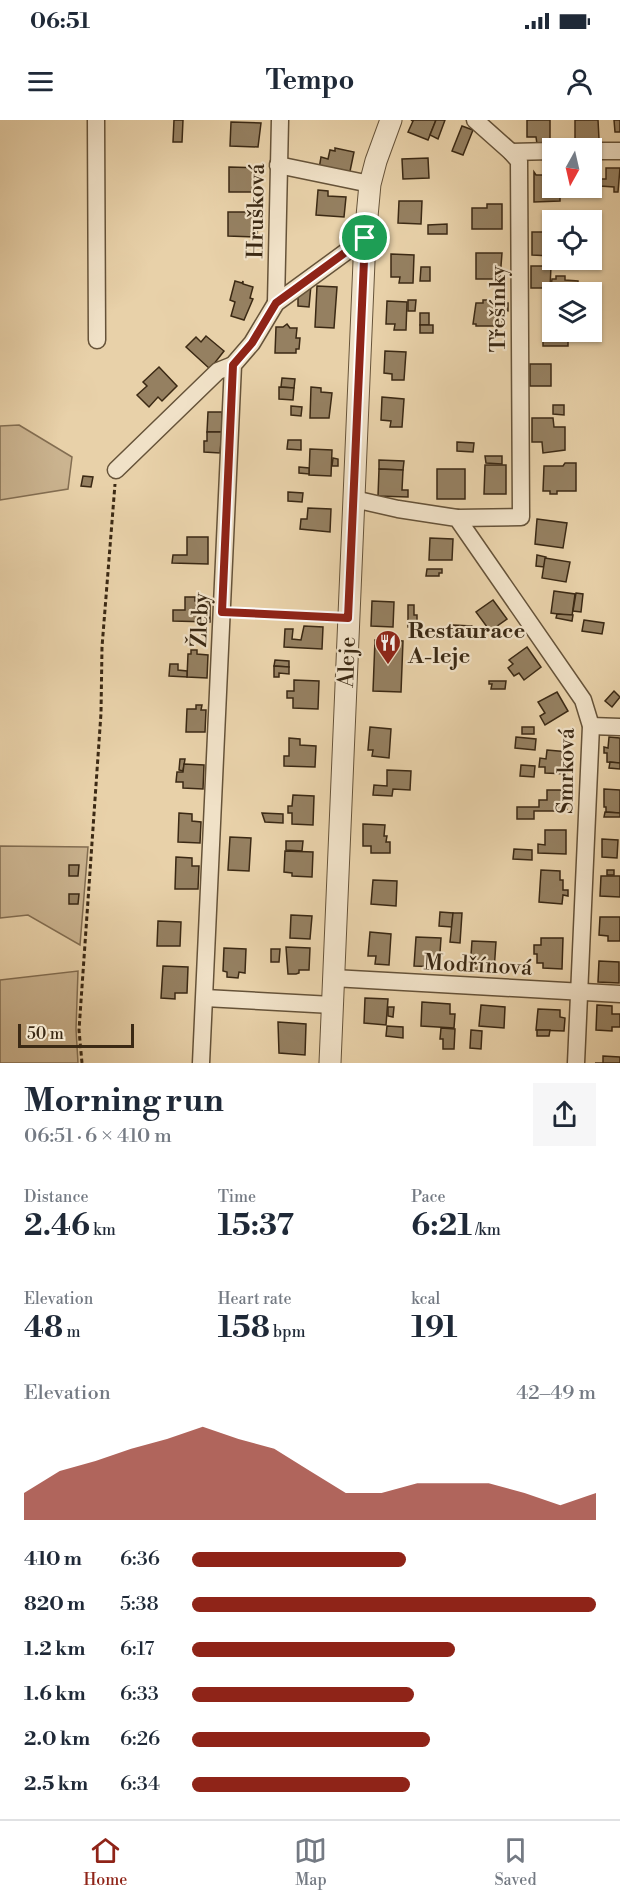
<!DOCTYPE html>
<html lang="en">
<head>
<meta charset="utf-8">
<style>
  body { margin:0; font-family:"Libre Bodoni",serif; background:#f6f6f7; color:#1f2937; height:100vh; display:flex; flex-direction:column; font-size:22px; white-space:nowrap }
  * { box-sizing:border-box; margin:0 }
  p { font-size:20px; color:#747a83 }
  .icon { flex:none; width:33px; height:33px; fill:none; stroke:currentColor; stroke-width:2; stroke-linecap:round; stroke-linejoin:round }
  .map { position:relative; height:943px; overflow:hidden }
  .details { display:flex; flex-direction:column; background:#fff; flex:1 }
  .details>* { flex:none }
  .needle { width:39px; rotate:188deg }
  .controls { position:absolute; left:542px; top:18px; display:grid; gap:12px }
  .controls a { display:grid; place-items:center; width:60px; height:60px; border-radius:0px; background:#fff; box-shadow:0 2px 4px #0004; font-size:30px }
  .scale { position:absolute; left:18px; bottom:15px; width:116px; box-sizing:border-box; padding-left:6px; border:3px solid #3b2914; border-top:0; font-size:16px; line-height:21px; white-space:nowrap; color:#3b2914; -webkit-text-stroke:4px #f0e1c7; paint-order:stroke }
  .pin { position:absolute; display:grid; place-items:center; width:51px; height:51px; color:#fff; margin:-26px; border:3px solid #fff; border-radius:50%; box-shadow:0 2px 6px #0007 }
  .round { display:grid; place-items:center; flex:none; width:63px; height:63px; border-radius:0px; background:#f6f6f7 }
  .headline { display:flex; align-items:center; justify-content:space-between; height:102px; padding:0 24px }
  h1 { font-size:33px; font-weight:800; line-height:45px }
  .figures { display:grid; grid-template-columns:repeat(3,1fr); gap:9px; height:102px; padding:6px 24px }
  .figures div { display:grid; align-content:center }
  .figures b { font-size:30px; font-weight:800 }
  .figures small { font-size:16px; font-weight:400 }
  .figures p { font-size:16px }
  .chart { height:168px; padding:12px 24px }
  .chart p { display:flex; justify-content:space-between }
  .chart svg { width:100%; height:108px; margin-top:6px; fill:#8f2418; opacity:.7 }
  ul { padding:0 24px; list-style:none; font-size:20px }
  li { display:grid; grid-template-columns:96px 72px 1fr; align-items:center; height:45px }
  li i { height:15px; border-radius:8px; background:#8f2418 }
  .status { display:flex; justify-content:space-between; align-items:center; height:42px; padding:0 30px; background:#fff; direction:ltr }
  .status svg { height:16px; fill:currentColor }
  header { display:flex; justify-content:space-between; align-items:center; height:78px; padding:0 24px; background:#fff; font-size:27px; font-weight:800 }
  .tab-bar { display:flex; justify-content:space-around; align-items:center; height:84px; border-top:2px solid #e0e1e3; background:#fff; font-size:16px; color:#747a83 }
  .tab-bar a { display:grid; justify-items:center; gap:3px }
  .tab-bar .active { color:#8f2418 }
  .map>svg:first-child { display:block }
  .green { fill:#cbb490; stroke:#836e52; stroke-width:1.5 }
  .building { fill:#958061; stroke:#3b2914; stroke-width:1.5 }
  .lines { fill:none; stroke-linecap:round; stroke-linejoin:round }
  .minor-casing { stroke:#665339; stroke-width:19 }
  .tertiary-casing { stroke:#665339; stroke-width:23 }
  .path { stroke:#3b2914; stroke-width:3; stroke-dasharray:4.5 3; stroke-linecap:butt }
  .minor { stroke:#f0e1c7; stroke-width:16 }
  .tertiary { stroke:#f0e1c7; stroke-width:21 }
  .route-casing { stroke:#fff; stroke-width:12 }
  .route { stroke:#8f2418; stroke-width:8 }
  .labels { text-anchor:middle; stroke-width:4.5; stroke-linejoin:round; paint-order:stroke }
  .street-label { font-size:22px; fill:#3b2914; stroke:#f0e1c7 }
  .poi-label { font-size:22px; font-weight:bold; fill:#3b2914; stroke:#f0e1c7; text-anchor:start }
</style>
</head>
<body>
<div class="status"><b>06:51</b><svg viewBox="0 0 49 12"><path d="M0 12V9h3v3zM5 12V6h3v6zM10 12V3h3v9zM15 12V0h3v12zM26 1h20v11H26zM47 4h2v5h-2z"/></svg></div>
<header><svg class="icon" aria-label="menu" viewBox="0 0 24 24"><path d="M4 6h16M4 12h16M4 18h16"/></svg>Tempo<svg class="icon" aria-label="person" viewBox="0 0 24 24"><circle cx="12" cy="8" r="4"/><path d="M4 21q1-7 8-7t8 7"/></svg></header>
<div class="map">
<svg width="620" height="943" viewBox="0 0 620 943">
  <rect width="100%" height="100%" fill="#e8d1a9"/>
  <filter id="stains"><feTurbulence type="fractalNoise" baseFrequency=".00333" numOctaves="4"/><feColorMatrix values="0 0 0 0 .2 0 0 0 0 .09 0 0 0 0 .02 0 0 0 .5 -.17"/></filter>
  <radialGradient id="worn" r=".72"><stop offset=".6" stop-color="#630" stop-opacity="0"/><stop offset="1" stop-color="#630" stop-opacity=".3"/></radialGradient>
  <g class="green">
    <path d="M19,305L72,337L68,369L0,380V306Z"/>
    <path d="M0,726L88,727L80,825L28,795L0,798Z"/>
    <path d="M78,851L76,909L78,943H0V860Z"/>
  </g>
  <g class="building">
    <path d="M174,0H183L182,22H173Z"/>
    <path d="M411,0H436L428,20L408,12L413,1Z"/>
    <path d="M436,0H445L438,19L430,15Z"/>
    <path d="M527,0H550V24H537L536,17H527Z"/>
    <path d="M575,0H598L599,19H575Z"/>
    <path d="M614,0H620V12H615Z"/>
    <path d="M231,2L261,3L258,27L230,26Z"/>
    <path d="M462,6L473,10L463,35L452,31Z"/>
    <path d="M335,28L354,32L349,56L319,49L321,37L328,39L330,30L335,31Z"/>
    <path d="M428,38L429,58L403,59L402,39Z"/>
    <path d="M229,47L260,48L258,72H229Z"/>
    <path d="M606,48H620L618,72H614V67L600,66V59H606Z"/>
    <path d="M534,52L536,55H552V68H560V81L534,82Z"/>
    <path d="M318,70L328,71V76L346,77L344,97L316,95Z"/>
    <path d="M399,81H422L421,104L398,103Z"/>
    <path d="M487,84H502V109H472V88H487Z"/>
    <path d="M228,92H259L257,117L228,116Z"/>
    <path d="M591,93L592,105L591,100H563L562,94Z"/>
    <path d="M447,104V114H428V105Z"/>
    <path d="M532,112H552V136L532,135Z"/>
    <path d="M476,133H502L500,159H476Z"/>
    <path d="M391,134L414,135L413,163H399L400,157H391Z"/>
    <path d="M531,146H551L550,168H531Z"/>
    <path d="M421,147H430V161H420Z"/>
    <path d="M556,156H565V160L578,161V168L551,167L552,159H556Z"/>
    <path d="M235,161L242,163L243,161V164L253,167L250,178L253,179L244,200L231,196L235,182L230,180Z"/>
    <path d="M311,165L309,187L298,186V174Z"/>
    <path d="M317,166L337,167L334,208L315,207Z"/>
    <path d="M408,180H416L415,191H408Z"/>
    <path d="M483,180H492V183H508V191L501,190V206H476V204H473L476,183H483Z"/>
    <path d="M387,181L407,182L406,210H394L395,204H386Z"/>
    <rect x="420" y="193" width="9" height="12"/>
    <path d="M543,199H552V212H568V226H543Z"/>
    <path d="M287,204L290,208H297L296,218H300L299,229H296V233H275L276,207H283Z"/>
    <rect x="420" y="205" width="13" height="8"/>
    <path d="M206,216L224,231L210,249L186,227L196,217L201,222Z"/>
    <path d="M385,231L406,232L404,260H392V254L384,253Z"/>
    <rect x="530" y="244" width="21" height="22"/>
    <path d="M159,247L177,266L162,281L158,277L149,287L137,275L147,266L143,262Z"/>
    <path d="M282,258L295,259L294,268L281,267Z"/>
    <path d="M279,267L294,268L293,280L279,279Z"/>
    <path d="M311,267L321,268V272L332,273L329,298H310Z"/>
    <path d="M382,277L404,279L402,307H390L391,301L381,300Z"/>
    <path d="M553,285H564V295L553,294Z"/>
    <path d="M291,286L302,287L301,296L291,295Z"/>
    <path d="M208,292H222V312H207Z"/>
    <path d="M532,298H553L554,307H565V330L543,333L542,322H532Z"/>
    <path d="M207,312H222L220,333L204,332V321H207Z"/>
    <path d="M288,320H301V330L287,329Z"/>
    <path d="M457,322L474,323L473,332L457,331Z"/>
    <path d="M310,329L332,330L331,356L309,355Z"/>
    <path d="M485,336H502V344L486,343Z"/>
    <path d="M333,338L338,339V346H332Z"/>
    <path d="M379,340L404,341L403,350L379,349Z"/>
    <path d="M565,343H576V371H557V374H550V371H543L544,346H563Z"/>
    <path d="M485,345H506V374H484Z"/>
    <path d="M299,347L309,348V354L299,353Z"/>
    <path d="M379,349L403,350L402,370H408V377L378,376Z"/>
    <rect x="437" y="349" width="28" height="30"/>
    <path d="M83,356L93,357L91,367L81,366Z"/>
    <path d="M288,372L303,373L302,382L288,381Z"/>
    <path d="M308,388L331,389L330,412L300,409L301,399H307Z"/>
    <path d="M537,399L567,403L563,428L535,424Z"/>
    <path d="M187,417H208V444L172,443L173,435H187Z"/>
    <path d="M430,418L453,419L452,440H429Z"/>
    <path d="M537,435L546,437L544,447L536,446Z"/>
    <path d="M545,438L570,442L566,462L542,458Z"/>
    <path d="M427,449H442V453H439V456H426Z"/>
    <path d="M554,471L575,474L572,496L551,493Z"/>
    <path d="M576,473L583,474L581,492L573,491Z"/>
    <path d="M185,477H195V481H210V502L173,501V490H185Z"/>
    <path d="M493,480L507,499L490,511L476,492Z"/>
    <path d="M372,481L394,482L393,507L371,506Z"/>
    <path d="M408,485H414V495H417V507H408Z"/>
    <path d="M557,494L573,495L572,501L556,498Z"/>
    <path d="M584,500L604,503L602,514L582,511Z"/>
    <path d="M453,505L472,506L471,516L453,514Z"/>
    <path d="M304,506L323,507L322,529L284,527L285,509H293L292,519L301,520Z"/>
    <path d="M375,520L403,521L401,572L373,571Z"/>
    <path d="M527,527L541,547L524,560L519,553L514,556L508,548L513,544L509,540Z"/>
    <path d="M191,530H197V534L208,535L207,558L187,557L188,534H191Z"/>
    <path d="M275,540L289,541V547L274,546Z"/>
    <path d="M170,544H178V550L187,551V557L169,556Z"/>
    <path d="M274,546L289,547V554L279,553V557H274Z"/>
    <path d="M294,560L319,561L318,589L293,588V578H287V571H294Z"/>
    <path d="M489,561H506L505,569H491L492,564H489Z"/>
    <path d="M614,571L620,577L612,587L605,581Z"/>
    <path d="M557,572L568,591L545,605L540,596L545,593L538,582Z"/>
    <path d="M196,585H202L201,590H206L205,612H186L187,589H196Z"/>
    <path d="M370,607L391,609L389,638L372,636L373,630H368Z"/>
    <rect x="522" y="607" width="12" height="7"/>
    <path d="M516,617L536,619L535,630L515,628Z"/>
    <path d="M609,617L620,618V643L607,642V633H604V627L608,628Z"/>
    <path d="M289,618L300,619V625L316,626L315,647L284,646V636H289Z"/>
    <path d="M547,630L569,632L567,654L545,653V647H539L540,638L546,639Z"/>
    <path d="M180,639H185L183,651L179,650Z"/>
    <path d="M610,642L620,643V649L609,648Z"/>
    <path d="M184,644L204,645L203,669L183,668V662H176L177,652H183Z"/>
    <path d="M521,645L535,646L534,657L520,656Z"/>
    <path d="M387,650L411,651L410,670L393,669L392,676L373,675L374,665L387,666Z"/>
    <path d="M604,669L620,670V693L606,692V687H604Z"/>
    <path d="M547,670H567V691H534V699H517V687H539V680H547Z"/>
    <path d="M293,675L314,676L313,705L292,704V693H288V686H292Z"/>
    <path d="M605,692L620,693V697H604Z"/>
    <path d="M179,693L192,694V701L201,702L200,723L178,722Z"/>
    <path d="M262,693L283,694V703L265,702Z"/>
    <path d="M363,704L385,705L384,716H387L386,722H390V733H371V726H363Z"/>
    <path d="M545,710H566V734L538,733V724L545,725Z"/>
    <path d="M230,717L251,718L249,751L228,750Z"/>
    <path d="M602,719L618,720L617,738L602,737Z"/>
    <path d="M286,721H303L302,731L286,730Z"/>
    <path d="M514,729L532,730V740L513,739Z"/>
    <path d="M285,731L313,732L312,757L292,756V753L284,752Z"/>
    <path d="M176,737L192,738V746H199L198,769H175Z"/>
    <path d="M69,745H79L78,756H69Z"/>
    <path d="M541,750L560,751V760H563V770H568V776L563,775L562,784L539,782Z"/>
    <rect x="607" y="750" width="7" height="5"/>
    <path d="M601,756H620V777L600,776Z"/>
    <path d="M373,760L397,761L396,786L371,784Z"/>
    <path d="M69,774H79L78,784H69Z"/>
    <path d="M440,792L453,793L452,807L439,806Z"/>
    <path d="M453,793H462L460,823L450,822Z"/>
    <path d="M291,795L312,796L310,819L290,818Z"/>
    <path d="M600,797H620V821H608V816L599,815Z"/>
    <path d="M158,801L181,802L180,826H157Z"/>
    <path d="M370,812L391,814L389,845L375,844L376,836H368Z"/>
    <path d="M416,817L441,818L439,847L414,846Z"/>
    <path d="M541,818H563L562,849L543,848V843H537V834H534V825H541Z"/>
    <path d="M472,821L496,822L494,851L470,849Z"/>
    <path d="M286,827L310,828L309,850H299V853L296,854H288Z"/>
    <path d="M224,828L246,829L245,853L239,852L238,858L227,857V852L223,851Z"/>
    <path d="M271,829H280L279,842H271Z"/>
    <path d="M599,841L619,842V863L598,862Z"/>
    <path d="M163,846L188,847L187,873H175V879L161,878Z"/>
    <path d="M365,878L388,879L386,905L364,903Z"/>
    <path d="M422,882L450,884V894H455L454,908L421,906Z"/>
    <path d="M481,885L505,887L504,908L479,906Z"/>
    <path d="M597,885L612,886V894H620V907H612V911L596,910Z"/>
    <path d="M388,887H394L393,897L388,896Z"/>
    <path d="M538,889L560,890V897L565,898L564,911L536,910Z"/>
    <path d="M278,902L306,904L305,935L279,933Z"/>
    <path d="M387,906L403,907V918L386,916Z"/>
    <path d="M441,908L455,909L454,929H443V919H440Z"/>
    <path d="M471,910L482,911L481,929L470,928Z"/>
    <path d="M537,910H550L549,916H537Z"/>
    <path d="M603,936L620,937V943H595H603Z"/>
  </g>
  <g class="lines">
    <defs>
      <g id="minor">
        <path d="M96,0L97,220"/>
        <path d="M591,31H620"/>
        <path d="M511,32L552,31"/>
        <path d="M278,45L370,64"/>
        <path d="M276,183L280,0"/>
        <path d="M116,350L218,251L233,245"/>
        <path d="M354,379L398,389L457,398L583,580L591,606L576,943"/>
        <path d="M457,398L521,397L519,41L511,32L475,0"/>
        <path d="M591,606L620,607"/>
        <path d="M333,858L620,874"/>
        <path d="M205,878L332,885"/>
        <path d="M201,943L233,245L252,223L276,183L365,118"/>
      </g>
      <path id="tertiary" d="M330,943L365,118L370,64L376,41L391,0"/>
    </defs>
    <use href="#minor" class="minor-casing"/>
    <use href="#tertiary" class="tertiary-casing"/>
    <g class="path">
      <path d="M236,492L331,497"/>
      <path d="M82,943L79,910L101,593L102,527L115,364"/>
    </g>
    <use href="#minor" class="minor"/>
    <use href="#tertiary" class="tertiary"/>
  </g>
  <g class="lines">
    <defs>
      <path id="route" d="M365,118L348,498L222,492L233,245L252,223L276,183Z"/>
    </defs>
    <use href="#route" class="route-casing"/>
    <use href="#route" class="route"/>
  </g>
  <defs>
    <symbol id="restaurant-pin" viewBox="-11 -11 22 30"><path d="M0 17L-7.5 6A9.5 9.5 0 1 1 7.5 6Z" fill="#8f2418" stroke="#f0e1c7"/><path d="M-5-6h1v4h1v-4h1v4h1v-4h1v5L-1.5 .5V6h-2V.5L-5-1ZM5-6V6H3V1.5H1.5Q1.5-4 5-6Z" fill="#fff"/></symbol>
  </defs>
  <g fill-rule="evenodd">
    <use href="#restaurant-pin" x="373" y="508" width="30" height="40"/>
  </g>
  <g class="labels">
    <g class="street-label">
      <text transform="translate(255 91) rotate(-89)" y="8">Hrušková</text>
      <text transform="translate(497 189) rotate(-90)" y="8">Třešínky</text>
      <text transform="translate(199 500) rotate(-88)" y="8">Žleby</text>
      <text transform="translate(346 542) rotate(-88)" y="8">Aleje</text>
      <text transform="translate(565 651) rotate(-89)" y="8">Smrková</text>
      <text transform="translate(478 844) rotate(3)" y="8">Modřínová</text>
    </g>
    <g class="poi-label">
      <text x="408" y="518">Restaurace<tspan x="408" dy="25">A-leje</tspan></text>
    </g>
  </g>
  <rect width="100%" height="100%" filter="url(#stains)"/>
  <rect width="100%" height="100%" fill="url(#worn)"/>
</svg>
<div class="controls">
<a><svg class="needle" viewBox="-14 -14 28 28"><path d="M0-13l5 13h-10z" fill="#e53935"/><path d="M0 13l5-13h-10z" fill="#747a83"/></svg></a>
<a><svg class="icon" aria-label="locate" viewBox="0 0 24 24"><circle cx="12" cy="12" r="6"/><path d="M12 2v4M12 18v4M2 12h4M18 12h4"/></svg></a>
<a><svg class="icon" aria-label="layers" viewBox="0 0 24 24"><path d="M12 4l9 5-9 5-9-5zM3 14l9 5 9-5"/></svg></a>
</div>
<div class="scale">50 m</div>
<div class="pin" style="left:365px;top:118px;background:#1e9e55"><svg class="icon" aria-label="arrive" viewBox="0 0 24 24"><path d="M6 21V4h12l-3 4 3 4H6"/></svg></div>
</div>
<section class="details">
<div class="headline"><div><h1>Morning run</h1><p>06:51 · 6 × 410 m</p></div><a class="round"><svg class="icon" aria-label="share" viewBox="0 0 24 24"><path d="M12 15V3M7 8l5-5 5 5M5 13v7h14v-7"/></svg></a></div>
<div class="figures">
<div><p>Distance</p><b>2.46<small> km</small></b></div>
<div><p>Time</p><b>15:37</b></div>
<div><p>Pace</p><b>6:21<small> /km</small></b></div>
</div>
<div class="figures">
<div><p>Elevation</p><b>48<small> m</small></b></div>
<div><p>Heart rate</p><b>158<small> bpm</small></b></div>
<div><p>kcal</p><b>191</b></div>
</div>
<div class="chart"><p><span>Elevation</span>42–49 m</p>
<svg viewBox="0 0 160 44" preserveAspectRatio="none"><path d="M0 44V33L10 24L20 20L30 15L40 11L50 6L60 11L70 15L80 24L90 33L100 33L110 29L120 29L130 29L140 33L150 38L160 33V44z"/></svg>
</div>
<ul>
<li><b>410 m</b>6:36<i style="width:53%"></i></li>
<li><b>820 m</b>5:38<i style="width:100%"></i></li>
<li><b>1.2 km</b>6:17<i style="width:65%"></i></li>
<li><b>1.6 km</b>6:33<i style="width:55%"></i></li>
<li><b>2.0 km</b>6:26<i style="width:59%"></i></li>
<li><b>2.5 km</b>6:34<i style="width:54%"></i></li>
</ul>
</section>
<nav class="tab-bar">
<a class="active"><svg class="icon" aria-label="home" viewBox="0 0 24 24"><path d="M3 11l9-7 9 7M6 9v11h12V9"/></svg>Home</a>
<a><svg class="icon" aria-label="map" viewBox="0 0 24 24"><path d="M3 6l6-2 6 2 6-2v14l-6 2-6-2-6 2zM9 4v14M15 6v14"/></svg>Map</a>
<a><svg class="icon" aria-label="saved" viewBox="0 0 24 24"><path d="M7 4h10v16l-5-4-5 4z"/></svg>Saved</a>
</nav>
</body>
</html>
